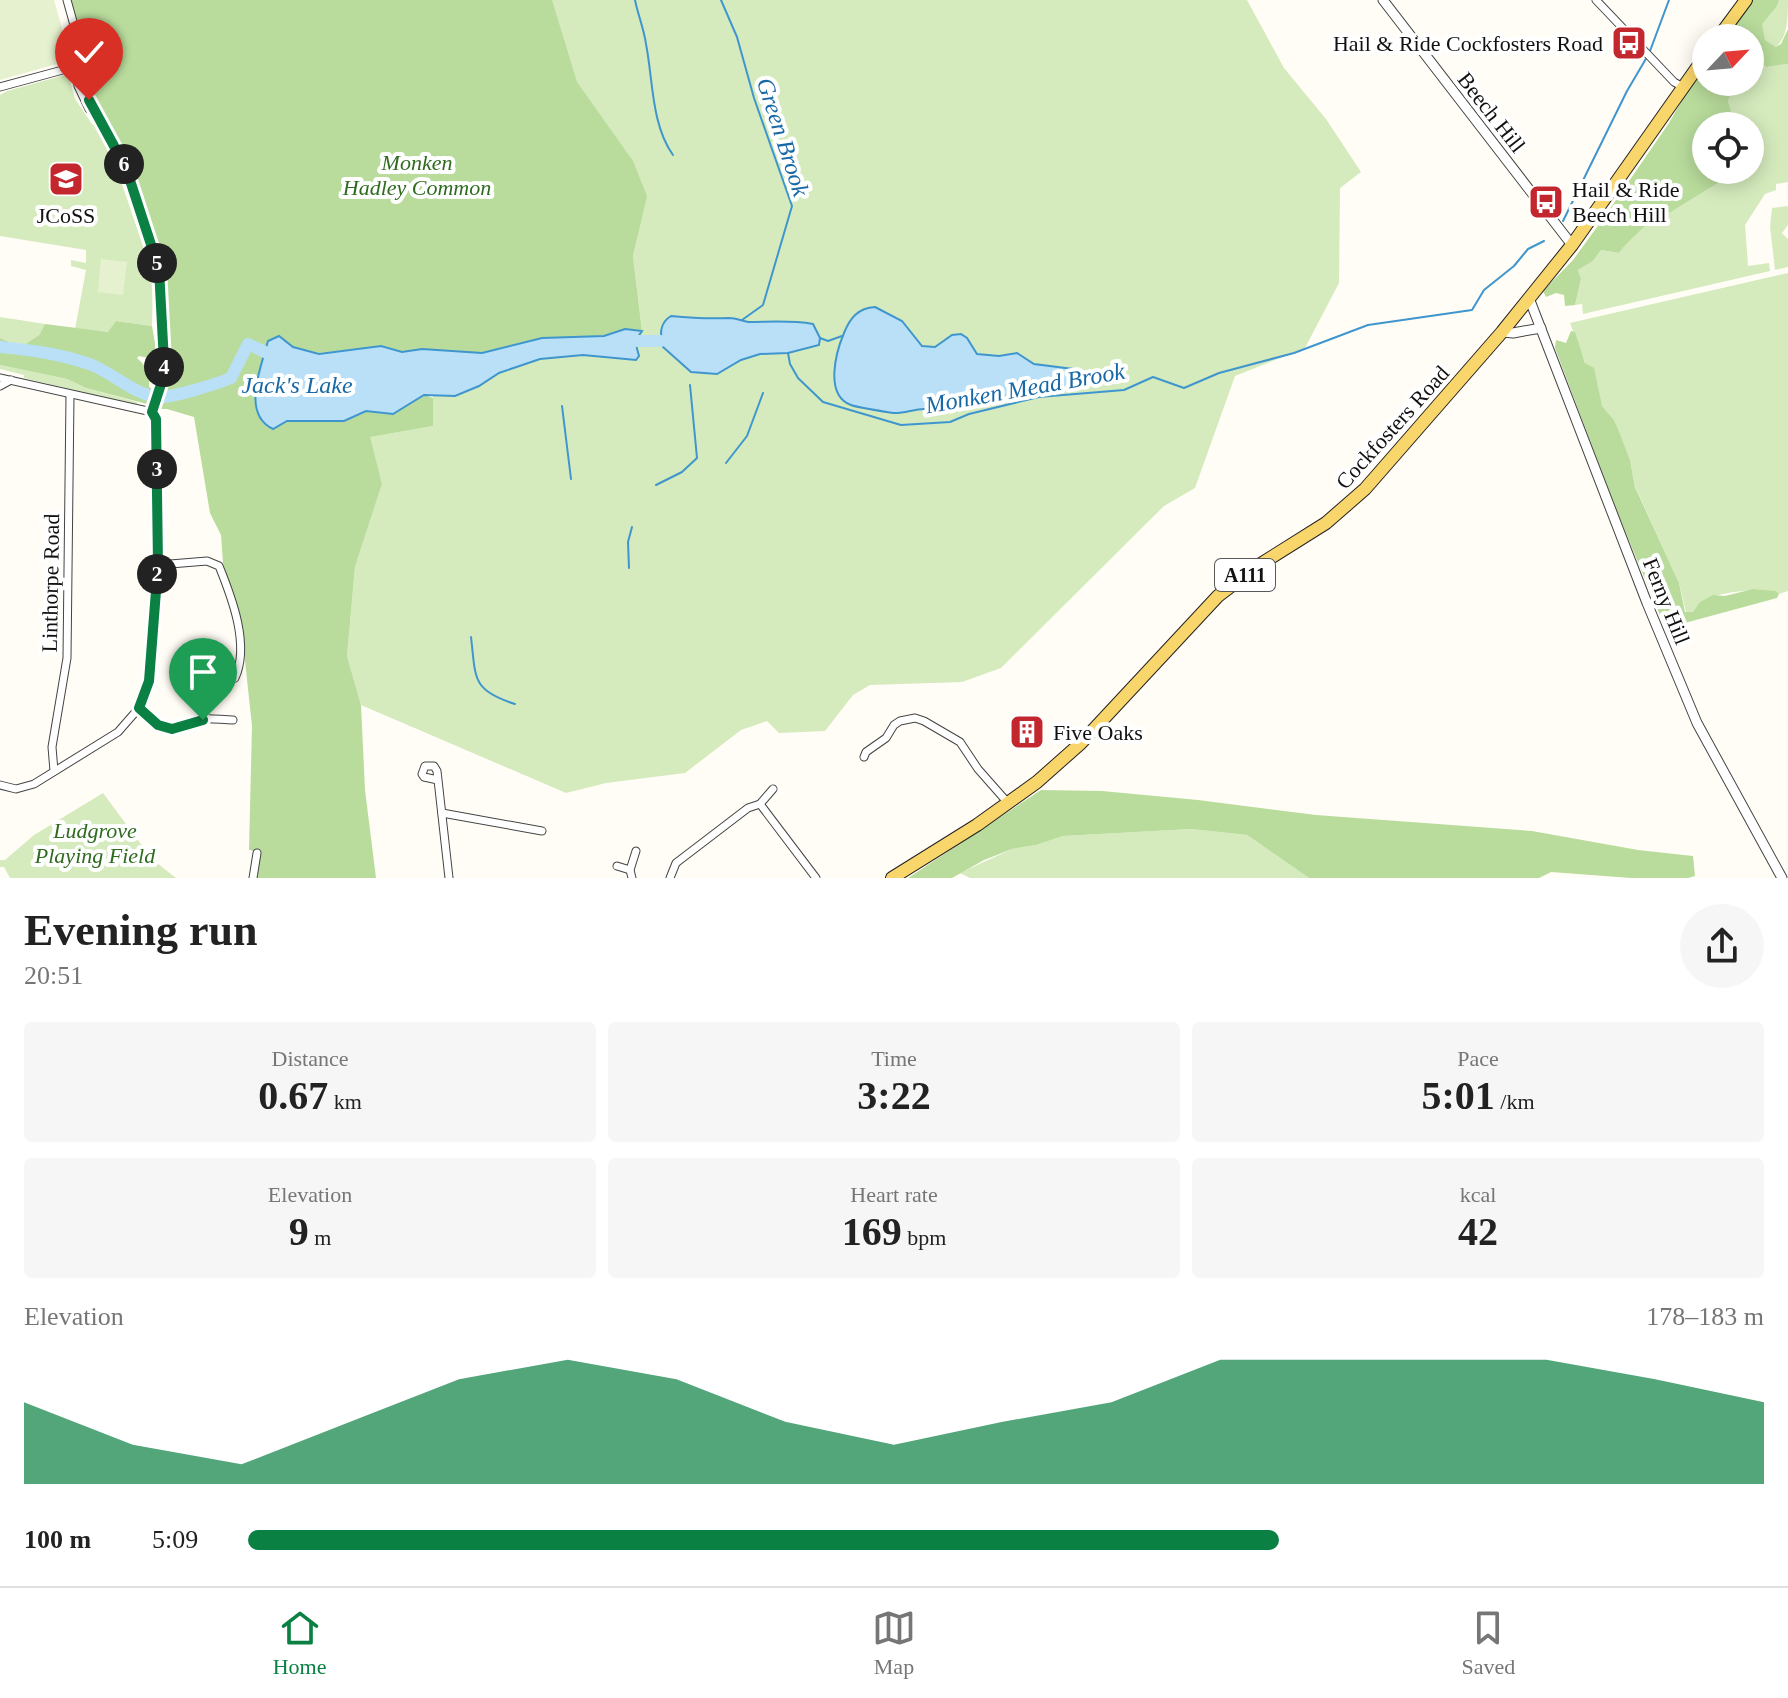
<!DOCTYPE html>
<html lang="en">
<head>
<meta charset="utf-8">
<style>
  body { margin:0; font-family:Georgia,serif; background:#f6f6f6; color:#222; height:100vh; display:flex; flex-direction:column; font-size:30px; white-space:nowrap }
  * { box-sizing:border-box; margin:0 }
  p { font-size:26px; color:#767676 }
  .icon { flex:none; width:44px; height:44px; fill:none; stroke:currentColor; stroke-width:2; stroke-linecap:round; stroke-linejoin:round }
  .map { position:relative; height:878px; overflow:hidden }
  .details { display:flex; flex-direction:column; background:#fff; flex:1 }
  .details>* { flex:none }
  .needle { width:52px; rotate:64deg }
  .fabs { position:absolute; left:1692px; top:24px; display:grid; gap:16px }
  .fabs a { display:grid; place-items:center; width:72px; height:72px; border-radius:50%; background:#fff; box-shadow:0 4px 20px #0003; font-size:40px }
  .pin { position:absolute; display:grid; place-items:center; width:68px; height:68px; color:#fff; margin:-82px -34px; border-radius:50% 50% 50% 0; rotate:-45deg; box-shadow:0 0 8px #0007 }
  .pin .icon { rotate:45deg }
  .km { position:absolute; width:40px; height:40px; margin:-20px; border-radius:50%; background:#222; color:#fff; font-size:22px; line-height:40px; text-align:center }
  .round { display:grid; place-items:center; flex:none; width:84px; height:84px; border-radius:42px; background:#f6f6f6 }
  .overview { display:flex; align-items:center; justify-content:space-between; height:136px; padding:0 24px }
  h1 { font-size:44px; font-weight:800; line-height:60px }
  .figures { display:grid; grid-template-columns:repeat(3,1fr); gap:12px; height:136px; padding:8px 24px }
  .figures div { display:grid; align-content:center; border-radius:8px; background:#f6f6f6; text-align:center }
  .figures b { font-size:40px; font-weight:800 }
  .figures small { font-size:22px; font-weight:400 }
  .figures p { font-size:22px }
  .chart { height:224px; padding:16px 24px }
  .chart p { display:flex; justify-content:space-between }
  .chart svg { width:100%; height:144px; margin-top:8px; fill:#0b8043; opacity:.7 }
  ul { padding:0 24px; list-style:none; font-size:26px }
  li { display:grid; grid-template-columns:128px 96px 1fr; align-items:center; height:60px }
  li i { height:20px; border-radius:10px; background:#0b8043 }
  .tab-bar { display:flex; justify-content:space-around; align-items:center; height:112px; border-top:2px solid #e0e0e0; background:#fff; font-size:22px; color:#767676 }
  .tab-bar a { display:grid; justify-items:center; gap:4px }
  .tab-bar .active { color:#0b8043 }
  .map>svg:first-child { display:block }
  .green { fill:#d5ebbd }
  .forest { fill:#b9dc9c }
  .pitch { fill:#e6f2cf }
  .water { fill:#b9e0f7; stroke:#3f96cf; stroke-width:2 }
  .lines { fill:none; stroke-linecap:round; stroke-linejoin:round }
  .stream { stroke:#3f96cf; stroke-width:2 }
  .river { stroke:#b9e0f7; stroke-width:12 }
  .minor-casing { stroke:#444; stroke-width:9 }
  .tertiary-casing { stroke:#444; stroke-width:11 }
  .primary-casing { stroke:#222; stroke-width:14 }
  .minor { stroke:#fff; stroke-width:7 }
  .tertiary { stroke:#fff; stroke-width:9 }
  .primary { stroke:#f9d66b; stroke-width:12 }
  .route-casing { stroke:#fff; stroke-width:16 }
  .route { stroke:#0b8043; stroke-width:10 }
  .labels { text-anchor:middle; stroke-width:8; stroke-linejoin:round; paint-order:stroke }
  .shield { fill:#fff; stroke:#585858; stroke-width:2 }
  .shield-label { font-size:20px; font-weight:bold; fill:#111 }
  .poi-label { font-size:22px; fill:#111; stroke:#fff; text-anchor:start }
  .street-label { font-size:22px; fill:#111; stroke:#fff }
  .park-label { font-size:22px; font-style:italic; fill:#2f6b1f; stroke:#fff }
  .water-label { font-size:24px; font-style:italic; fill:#1768a6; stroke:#fff }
</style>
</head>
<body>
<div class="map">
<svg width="1788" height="878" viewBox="0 0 1788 878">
  <rect width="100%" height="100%" fill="#fffdf5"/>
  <g class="green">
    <path d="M348,0H1247L1284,68L1326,119L1361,172L1340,188L1339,283L1305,348L1235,376L1195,488L1164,506L1001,668L962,682L870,685L853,695L825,731L779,733L767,721L741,730L685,773L606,783L566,793L361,705L347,656L355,567L382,484L369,437L433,426V395L439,382L642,330L633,256L638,234Z"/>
    <path d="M1779,0H1788C1788,17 1788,37 1776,47L1765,40L1761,24L1777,6Z"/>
    <path d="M1754,55L1766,67L1788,64V182L1776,184V190L1765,194L1745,225L1748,266L1769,263L1770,271L1583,314L1582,304L1575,305L1581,279L1578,270L1593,261L1601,250L1619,253C1629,239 1643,231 1653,216L1671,212L1739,170H1750V126H1733L1728,101L1736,82H1750V64Z"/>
    <path d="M65,75L69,77L75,99L92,124L99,129L110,149L153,275L152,326L116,321L109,332L75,329L86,270L71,266V260L86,263V250L0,236V95L7,91Z"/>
    <path d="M1788,206V225L1782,233L1788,239V267L1775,270L1770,227L1772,208Z"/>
    <path d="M1788,273V591L1779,594L1776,591C1768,592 1759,588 1751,590C1729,593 1706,593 1693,612H1686L1679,583L1635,486L1630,460L1614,420L1602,406L1570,323Z"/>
    <path d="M0,317L45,324L39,335L21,347L0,338Z"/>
    <path d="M0,365L67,379L86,388L137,402V405L24,378V375L0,369Z"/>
    <path d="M103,793L152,859L176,878H10L4,867H0V860H5L34,835Z"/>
    <path d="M1191,829L1247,835L1309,878H970L960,873L1012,849L1036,845L1063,836Z"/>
  </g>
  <g class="forest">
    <path d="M71,0H552L577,82L633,161L647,196L633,256L642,331L625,329L604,336L542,338L482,353L422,349L402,352L383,346L319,353L293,347L279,336L268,342C260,367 241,416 273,430L287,421H343L366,411L393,414L424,395L433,398V426L370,437L382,484L355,567L347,656L361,705L365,790L376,878H256L260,852L249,850L252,726L241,624L223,563L221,535L210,513L194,417L167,409H154L163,378L164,273L122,150L86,88L84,58Z"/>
    <path d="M1753,0H1779L1777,6L1762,24L1765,40L1776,47L1781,44L1788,29V64L1766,67L1754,56L1750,64V38H1719Z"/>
    <path d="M1706,59V82H1736L1728,101L1735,126H1706V170H1739L1671,212L1653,216C1643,231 1629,239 1619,253L1601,250L1593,261L1578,270L1581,279L1575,305L1565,306L1564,295L1556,293L1546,297L1543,291L1573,260L1605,216L1669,123Z"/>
    <path d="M116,321L152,326L158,360L139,356L137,358C147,367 150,373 149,387L154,390L147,404L86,388L67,379L0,365V338L21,347L39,335L45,324L108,332Z"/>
    <path d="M1571,331L1575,332L1585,363L1594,368L1602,406L1614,420L1620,434L1630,460L1635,487L1679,583L1685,612H1693L1700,602L1713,595L1725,596L1753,589L1776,591L1779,594L1777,598L1670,627L1663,622L1617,512L1555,348L1556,340L1566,343Z"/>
    <path d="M1041,790L1102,791L1198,800L1316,815L1532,831L1638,850L1693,856L1695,876L1688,878H1631L1551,872L1539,878H1309L1247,835L1191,829L1063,836L1036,845L1012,849L984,860L952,878H908Z"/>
  </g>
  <g class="pitch">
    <path d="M0,0H54L71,60L0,80Z"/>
    <path d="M101,259L127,262L123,295L98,292Z"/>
  </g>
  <g class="water">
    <path d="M875,307L902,321L922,346L935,347L952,335L961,334L967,338L977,354L999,356L1017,353L1034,364L1081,370L1085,380C1069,393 1039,389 1020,393C1001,396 984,404 966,408C951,411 939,409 924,409C914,409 903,414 893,413C887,412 855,407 851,405C824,395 836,352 844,333C850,318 858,308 875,307Z"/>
    <path d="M671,316C691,318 709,319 729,318C736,318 742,321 748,322C770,322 791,320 813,324L820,338L819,345L788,353L760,354L741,360L717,374L691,372L663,347C660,335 659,323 671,316Z"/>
    <path d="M625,329L642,331L635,341L639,356L636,360L583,355L540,359L499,373L479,386L455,396L424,395L393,414L366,411L344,421H287L273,429C241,414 261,367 268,341L279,336L293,347L319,354L381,346L402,352L422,349L482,353L542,338L604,336Z"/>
  </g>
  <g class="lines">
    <g class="stream">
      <path d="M635,0C638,15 644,29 646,44C653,79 651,124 673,155"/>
      <path d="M721,0L737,37L754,98L792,206L763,305L742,320"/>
      <path d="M1650,51L1669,0"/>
      <path d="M1563,221L1627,91L1647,57"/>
      <path d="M820,338L828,341L842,336"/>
      <path d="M788,353L790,364L798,378L823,402L901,425L950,422L969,414L1039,397L1124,390L1153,377L1184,388L1219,373L1294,353L1368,325L1472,310L1484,290L1514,266L1528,249L1544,241"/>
      <path d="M562,406L571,479"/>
      <path d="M726,463L747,436L763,393"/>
      <path d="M656,485L682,472L697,458L690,385"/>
      <path d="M629,568L628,542L632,527"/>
      <path d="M471,637C476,678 471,690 515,704"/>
    </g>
    <g class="river">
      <path d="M635,341H661"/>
      <path d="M0,347C31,350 62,354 92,365C114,374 135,395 158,397C173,398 216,384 231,378L248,344L265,352"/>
    </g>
    <defs>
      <g id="minor">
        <path d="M67,0L79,43L81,80L126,168L159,269L164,362L163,378L152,412"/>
        <path d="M1596,0L1674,82L1683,87"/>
        <path d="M0,87L70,68L76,70L78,86L89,109"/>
        <path d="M0,378L152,412L156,419L158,565L149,681L139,708L118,732L34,784L16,789L0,785"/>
        <path d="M0,386L11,380"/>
        <path d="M158,565L207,561L219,566C232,598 250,645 235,678"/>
        <path d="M139,708C168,733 160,729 195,720C206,717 221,720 233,720"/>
        <path d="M864,757L866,752L886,738L894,725L900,721L915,718L924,721L960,742L978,769L1008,803"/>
        <path d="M54,771L52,747L67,658L70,395"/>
        <path d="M438,780L424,777L422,774L425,766H434L437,771L449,878"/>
        <path d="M760,804L816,878"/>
        <path d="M442,813L542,831"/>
        <path d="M617,866L630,870"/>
        <path d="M253,878L257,853"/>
        <path d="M632,878L630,870L636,851"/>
        <path d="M670,878L676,863L748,808L760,804L773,789"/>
      </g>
      <g id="tertiary">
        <path d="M1383,0L1572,245"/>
        <path d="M1529,298L1647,603L1697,723L1782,878"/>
        <path d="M1502,332L1513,333L1541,328"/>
      </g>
      <g id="primary">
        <path d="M1718,38L1746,0"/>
        <path d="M892,878L977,825L1037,782L1081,743L1218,596L1256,567L1326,523L1365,489L1502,332L1572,245L1706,55"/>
      </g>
    </defs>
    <use href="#minor" class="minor-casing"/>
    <use href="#tertiary" class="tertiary-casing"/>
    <use href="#primary" class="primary-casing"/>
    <use href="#minor" class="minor"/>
    <use href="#tertiary" class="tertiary"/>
    <use href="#primary" class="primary"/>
  </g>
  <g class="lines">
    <defs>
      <path id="route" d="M89,100L126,168L159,269L164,362L163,378L152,412L156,419L158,565L149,681L139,708L158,725L172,729L203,720"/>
    </defs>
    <use href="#route" class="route-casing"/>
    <use href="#route" class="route"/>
  </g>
  <defs>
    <symbol id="bus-square" viewBox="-11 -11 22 22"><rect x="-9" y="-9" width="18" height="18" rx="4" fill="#c4262e" stroke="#fff"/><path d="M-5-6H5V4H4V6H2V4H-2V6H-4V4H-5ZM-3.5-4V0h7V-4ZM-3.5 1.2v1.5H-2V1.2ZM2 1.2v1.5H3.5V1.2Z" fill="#fff"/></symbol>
    <symbol id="school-square" viewBox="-11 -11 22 22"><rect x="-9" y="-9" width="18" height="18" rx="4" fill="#c4262e" stroke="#fff"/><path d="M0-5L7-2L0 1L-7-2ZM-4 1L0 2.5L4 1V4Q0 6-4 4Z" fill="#fff"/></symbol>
    <symbol id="building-square" viewBox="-11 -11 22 22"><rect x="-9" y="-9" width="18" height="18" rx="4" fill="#c4262e" stroke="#fff"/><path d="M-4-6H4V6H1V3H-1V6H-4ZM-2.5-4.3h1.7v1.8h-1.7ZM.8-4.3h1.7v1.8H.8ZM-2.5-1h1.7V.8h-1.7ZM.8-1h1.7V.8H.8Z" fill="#fff"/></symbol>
  </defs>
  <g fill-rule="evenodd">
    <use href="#bus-square" x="1609" y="23" width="40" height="40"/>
    <use href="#school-square" x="46" y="159" width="40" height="40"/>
    <use href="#bus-square" x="1526" y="182" width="40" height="40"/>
    <use href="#building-square" x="1007" y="712" width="40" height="40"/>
  </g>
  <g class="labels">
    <rect class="shield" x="1215" y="559" width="60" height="32" rx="6"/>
    <g class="shield-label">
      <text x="1245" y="582">A111</text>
    </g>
    <g class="poi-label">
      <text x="1603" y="51" text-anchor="end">Hail &amp; Ride Cockfosters Road</text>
      <text x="1572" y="197">Hail &amp; Ride<tspan x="1572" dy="25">Beech Hill</tspan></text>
      <text x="66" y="223" text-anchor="middle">JCoSS</text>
      <text x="1053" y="740">Five Oaks</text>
    </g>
    <g class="street-label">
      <text transform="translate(1492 112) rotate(52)" y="8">Beech Hill</text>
      <text transform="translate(1392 427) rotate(-48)" y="8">Cockfosters Road</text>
      <text transform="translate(50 583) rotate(-89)" y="8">Linthorpe Road</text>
      <text transform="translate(1667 601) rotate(68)" y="8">Ferny Hill</text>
    </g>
    <g class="park-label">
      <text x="417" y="170">Monken<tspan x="417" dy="25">Hadley Common</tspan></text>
      <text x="95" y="838">Ludgrove<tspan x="95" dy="25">Playing Field</tspan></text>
    </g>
    <g class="water-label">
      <text transform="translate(783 137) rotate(72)" y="8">Green Brook</text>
      <text x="297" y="393">Jack's Lake</text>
      <text transform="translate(1025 388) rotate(-10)" y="8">Monken Mead Brook</text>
    </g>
  </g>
</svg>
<div class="fabs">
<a><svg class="needle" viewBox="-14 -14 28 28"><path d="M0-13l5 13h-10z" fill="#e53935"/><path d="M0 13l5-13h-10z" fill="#767676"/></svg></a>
<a><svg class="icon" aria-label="locate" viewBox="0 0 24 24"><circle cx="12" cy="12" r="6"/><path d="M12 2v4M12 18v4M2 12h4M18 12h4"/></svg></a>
</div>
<div class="pin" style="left:203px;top:720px;background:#1e9e55"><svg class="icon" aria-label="arrive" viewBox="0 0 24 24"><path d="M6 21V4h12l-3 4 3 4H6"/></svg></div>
<div class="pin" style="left:89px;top:100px;background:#d93025"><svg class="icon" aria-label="check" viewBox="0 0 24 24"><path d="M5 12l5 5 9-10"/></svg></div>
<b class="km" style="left:157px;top:574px">2</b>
<b class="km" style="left:157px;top:469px">3</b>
<b class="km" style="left:164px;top:367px">4</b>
<b class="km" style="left:157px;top:263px">5</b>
<b class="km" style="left:124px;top:164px">6</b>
</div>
<section class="details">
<div class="overview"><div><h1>Evening run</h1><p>20:51</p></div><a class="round"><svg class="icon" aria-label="share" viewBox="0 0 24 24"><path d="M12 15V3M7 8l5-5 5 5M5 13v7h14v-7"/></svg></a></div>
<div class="figures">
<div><p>Distance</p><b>0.67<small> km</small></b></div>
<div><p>Time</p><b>3:22</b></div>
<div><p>Pace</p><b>5:01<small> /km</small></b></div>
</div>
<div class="figures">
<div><p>Elevation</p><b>9<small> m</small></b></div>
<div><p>Heart rate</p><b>169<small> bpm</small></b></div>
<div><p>kcal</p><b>42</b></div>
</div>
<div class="chart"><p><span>Elevation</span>178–183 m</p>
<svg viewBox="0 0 160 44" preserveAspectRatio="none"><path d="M0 44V19L10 32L20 38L30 25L40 12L50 6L60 12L70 25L80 32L90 25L100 19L110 6L120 6L130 6L140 6L150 12L160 19V44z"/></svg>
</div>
<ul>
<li><b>100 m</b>5:09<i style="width:68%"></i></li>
</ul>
</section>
<nav class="tab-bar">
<a class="active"><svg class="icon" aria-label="home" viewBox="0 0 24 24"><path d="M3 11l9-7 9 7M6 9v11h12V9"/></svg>Home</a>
<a><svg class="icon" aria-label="map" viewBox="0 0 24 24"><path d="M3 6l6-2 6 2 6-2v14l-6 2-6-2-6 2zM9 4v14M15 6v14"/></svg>Map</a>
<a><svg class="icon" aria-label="saved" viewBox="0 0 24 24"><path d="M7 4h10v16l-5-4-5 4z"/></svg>Saved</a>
</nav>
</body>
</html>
